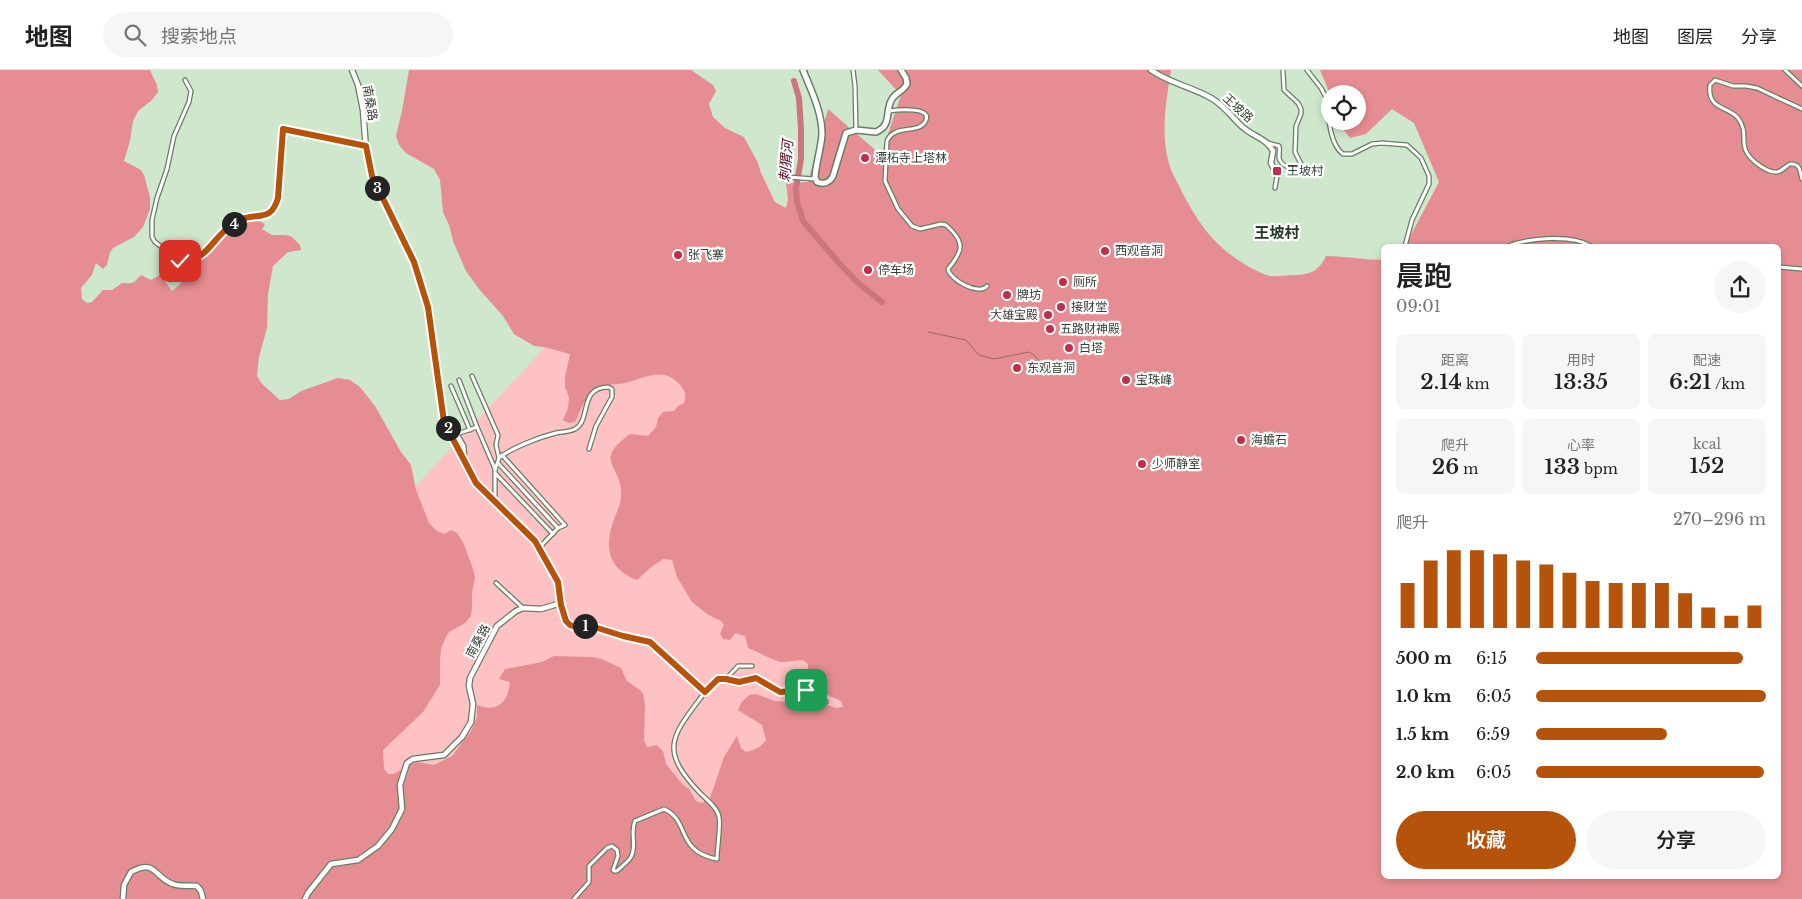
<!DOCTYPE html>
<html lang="zh">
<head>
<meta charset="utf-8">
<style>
  body { margin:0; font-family:"Libre Baskerville","Noto Sans SC",serif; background:#f6f6f6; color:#222; height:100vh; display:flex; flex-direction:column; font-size:19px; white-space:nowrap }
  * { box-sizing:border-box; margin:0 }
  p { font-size:16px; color:#767676 }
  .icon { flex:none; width:28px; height:28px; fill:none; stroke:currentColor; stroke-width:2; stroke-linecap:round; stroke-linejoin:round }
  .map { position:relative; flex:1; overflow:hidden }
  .panel { position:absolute; left:1381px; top:174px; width:400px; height:635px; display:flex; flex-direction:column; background:#fff; border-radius:8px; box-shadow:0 2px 8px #0003 }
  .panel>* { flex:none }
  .fabs { position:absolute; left:1321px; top:15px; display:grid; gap:10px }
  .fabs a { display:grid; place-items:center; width:45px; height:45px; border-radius:50%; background:#fff; box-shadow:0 2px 8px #0003; font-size:25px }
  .pin { position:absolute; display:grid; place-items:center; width:42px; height:42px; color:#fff; margin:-21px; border-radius:10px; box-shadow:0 2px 8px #0006 }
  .km { position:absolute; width:25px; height:25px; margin:-12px; border-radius:50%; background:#222; color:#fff; font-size:14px; line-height:25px; text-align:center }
  .round { display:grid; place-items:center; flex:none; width:52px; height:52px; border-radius:26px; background:#f6f6f6 }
  .head { display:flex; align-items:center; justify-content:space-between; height:85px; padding:0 15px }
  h1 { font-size:28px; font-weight:600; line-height:38px }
  .figures { display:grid; grid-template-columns:repeat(3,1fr); gap:8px; height:85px; padding:5px 15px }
  .figures div { display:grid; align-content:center; border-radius:8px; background:#f6f6f6; text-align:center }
  .figures b { font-size:21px; font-weight:600 }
  .figures small { font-size:14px; font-weight:400 }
  .figures p { font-size:14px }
  .chart { height:140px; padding:10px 15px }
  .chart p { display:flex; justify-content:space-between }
  .chart svg { width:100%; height:90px; margin-top:5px; stroke:#b45309; stroke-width:6 }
  .button { display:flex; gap:10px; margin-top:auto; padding:10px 15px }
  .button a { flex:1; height:58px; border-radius:30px; background:#b45309; color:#fff; font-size:20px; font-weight:600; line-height:58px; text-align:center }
  .button a+a { background:#f6f6f6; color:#222 }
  ul { padding:0 15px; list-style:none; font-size:16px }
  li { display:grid; grid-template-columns:80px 60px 1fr; align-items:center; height:38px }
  li i { height:12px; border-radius:6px; background:#b45309 }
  header { display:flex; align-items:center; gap:30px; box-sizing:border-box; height:70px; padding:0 25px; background:#fff; border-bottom:1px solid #e0e0e0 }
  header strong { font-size:24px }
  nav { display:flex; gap:28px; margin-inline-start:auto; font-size:18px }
  .search { width:350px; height:45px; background:#f6f6f6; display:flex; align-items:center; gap:12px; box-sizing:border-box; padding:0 18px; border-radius:28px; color:#767676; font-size:19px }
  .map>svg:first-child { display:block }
  .green { fill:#fec1c4 }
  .forest { fill:#e68d93 }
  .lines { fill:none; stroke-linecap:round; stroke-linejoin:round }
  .stream { stroke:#9e6567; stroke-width:1 }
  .river { stroke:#cb757c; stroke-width:6 }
  .minor-casing { stroke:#677d65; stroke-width:5.5 }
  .tertiary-casing { stroke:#677d65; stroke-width:7 }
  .secondary-casing { stroke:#677d65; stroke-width:8 }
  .minor { stroke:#fff; stroke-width:3 }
  .tertiary { stroke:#fff; stroke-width:4.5 }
  .secondary { stroke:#fff; stroke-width:5 }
  .route-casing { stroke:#fff; stroke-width:10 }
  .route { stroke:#b45309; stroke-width:6 }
  .poi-dot { fill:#bf2e4a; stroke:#fff; stroke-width:2 }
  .labels { text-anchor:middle; stroke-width:4.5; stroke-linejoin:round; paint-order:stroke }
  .street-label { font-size:12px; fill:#364035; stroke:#fff }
  .poi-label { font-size:12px; fill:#364035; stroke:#fff; text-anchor:start }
  .water-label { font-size:14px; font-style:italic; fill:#58081b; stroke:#fff }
  .quarter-label { font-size:15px; font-weight:bold; fill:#253924; stroke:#fff }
</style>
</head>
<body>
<header>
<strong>地图</strong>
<div class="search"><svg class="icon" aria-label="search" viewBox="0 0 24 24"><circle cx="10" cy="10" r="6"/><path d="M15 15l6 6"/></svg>搜索地点</div>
<nav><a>地图</a><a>图层</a><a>分享</a></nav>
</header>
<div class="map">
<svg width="1802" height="829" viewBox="0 0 1802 829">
  <rect width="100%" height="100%" fill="#cfe8cd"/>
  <path class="green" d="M603,215L1335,703L0,829V670L305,535Z"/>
  <path class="forest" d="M0,0H150L157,15L158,22L152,30L138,41L133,51L130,71L124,91L141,100L144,105L150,127V139L143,157L134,167L113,178L110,183L107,195L103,199L96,193L92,205L81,218L82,229L87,233L92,232L103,220H112L122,213C133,213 132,215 141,205L151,210L160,205L172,221L193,203L188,198C196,192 204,187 210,181C227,162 233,146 262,152L265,155L262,159L272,165H286L292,167L300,175L301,180L288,182L273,196L268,224L267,258L259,287L257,306L262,314L280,330L289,329L301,321L338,308L350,310L360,317L375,336L401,382L411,395L416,420L429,453L437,461L445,464L451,460L457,463L463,472L473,499L475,508L472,522V537L471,546L465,553L449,562L445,569L441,579L440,591V615L423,642L383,680L384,699L388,704H393L416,692L434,695L452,686L471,661L477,647V635C498,643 508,632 510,612L499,609L505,599L542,592L554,586L592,587L602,589L621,598L627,611L640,620L643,624L645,634L644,670L647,677L657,675L663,681L666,694L682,714L689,719L696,731L702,733L710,728L724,687L737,666L741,678L746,682C755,680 761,677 766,670L762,655L738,640L741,633L749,625L756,624L775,631L827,635L836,638L843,637L841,631L807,616L804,608L808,601V594L803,590C796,590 789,592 782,592C776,592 757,581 748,578L745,566L735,563L730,570L723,569L720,563L724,555L721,551L707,544L692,532L677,507L672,490L663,489L650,498L637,510C609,499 604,479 613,452C616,443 621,435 621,426C623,394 591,393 630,364L648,366L656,357L658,348L663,342L674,341L678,336L684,333C686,326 686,322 681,316C664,295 645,308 625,313C615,315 603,314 595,320C584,328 581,340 575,352L569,353L563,350L568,338L569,327L565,317V307L570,284L544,277L534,276L514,264L503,246L479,219L466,201L453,171L449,155L443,142L440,110L434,99L406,83L399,75L396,66L402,41L409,0H691L713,15L716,21L709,34L713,47L725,58L744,67L758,93L761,103L775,132L786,138L788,129L786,113L808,112L828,39L881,85L901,25L878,0H1171C1166,33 1159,69 1172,102C1175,108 1179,115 1182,122C1199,154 1214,176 1246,195C1253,199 1262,204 1270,206C1277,207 1286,205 1293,205C1310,205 1319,201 1326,186C1346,186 1364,190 1384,190V806H1779V176H1405L1439,112L1414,53L1392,39L1366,64L1350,68L1337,51H1358V24H1330L1320,0H1802V829H0Z"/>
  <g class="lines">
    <path class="stream" d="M928,262L966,270L979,285L994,289L1029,282L1035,286L1046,298"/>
    <path class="river" d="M794,11L799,28L801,60V89L796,118L797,132L803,151L838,192L858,213L882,232"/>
    <defs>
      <g id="minor">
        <path d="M853,0L855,16L856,60"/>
        <path d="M1307,0L1321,18L1330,35"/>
        <path d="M1785,0L1802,16"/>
        <path d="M185,10L191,21L189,32L174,66L167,99L157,128L152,150V167L155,172L180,191H191L212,175L227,158L241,149L265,146L276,136L278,127L283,59L366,76"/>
        <path d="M1330,39C1327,51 1332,76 1343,84H1352L1372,74L1382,73L1407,75L1421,88L1429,106V114L1412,150L1405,176"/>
        <path d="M1802,39L1757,18L1746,16H1733L1715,10L1710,15C1707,40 1728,36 1738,48C1748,61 1741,71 1746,81C1750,90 1767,103 1777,102C1782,101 1786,96 1790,94C1800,93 1800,101 1802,109"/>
        <path d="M889,41C896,40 935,36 925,52C918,64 894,54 887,71L885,111L898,139L912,156L920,159L941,154L946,155C965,172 964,180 948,199C950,210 979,226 987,216"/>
        <path d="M1268,73L1279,76C1280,80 1279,84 1279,88C1281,97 1293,99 1300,98L1301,94L1295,82L1296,56L1301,44V39L1298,33L1284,20L1283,0"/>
        <path d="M781,87L785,102L788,107L814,109"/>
        <path d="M1275,101L1277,106L1275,118"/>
        <path d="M1508,176C1529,168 1571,164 1591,176"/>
        <path d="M1779,197L1802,199"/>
        <path d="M472,306L498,365L496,375L499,388"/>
        <path d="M459,310L477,357"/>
        <path d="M451,316L470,360"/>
        <path d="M502,385L565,455L558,458L539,478"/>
        <path d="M465,391L464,376L457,364L477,357L495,399"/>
        <path d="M498,393L558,458"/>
        <path d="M496,404L553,464"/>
        <path d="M495,430V400L499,388C511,378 540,367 556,363C562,362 569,362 575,359C592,349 578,318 608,317L612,319V327L596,356L589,379"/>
        <path d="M496,513L523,538"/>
        <path d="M561,533L566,551L570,555L577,557L591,556L623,566L650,572L705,622C673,665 657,678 700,723C706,729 718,738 719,747C721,755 717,778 717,789C676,782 690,750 664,739L635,751C630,763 637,776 631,787C628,792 621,797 617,801H614L613,800L618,786L617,780L612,776L607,778L589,796V812L574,829"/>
        <path d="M726,609L739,612L759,608L780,622L802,619L811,623L816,629L826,632"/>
        <path d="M705,622L707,618L718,609H726L738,596H752"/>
      </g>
      <g id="tertiary">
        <path d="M1151,0C1169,13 1192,17 1211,28C1227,37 1233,50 1245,59C1255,67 1267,69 1273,81L1271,93L1275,101"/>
        <path d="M123,829L124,815L131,802C156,788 154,808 173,814C180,817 189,815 197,816L201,821L203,829"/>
        <path d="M305,829L308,823L331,794L358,790L378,776L392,759L402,739L400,715L407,693L413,689L444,685L462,667L471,652L473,634L469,616L470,608L497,556L516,541L523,538L541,539L561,533L558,512L535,471L476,413L444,352L428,237L414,192L372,106L366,79L363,40L358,15L352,0"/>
      </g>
      <path id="secondary" d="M803,0C811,20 822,42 822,64C821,79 816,93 815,107L817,112C824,115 830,112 833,106L846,63L856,60L876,62C892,55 885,43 891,31C894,23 903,22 907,14L906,8L901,0"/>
    </defs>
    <use href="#minor" class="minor-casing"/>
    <use href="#tertiary" class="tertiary-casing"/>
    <use href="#secondary" class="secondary-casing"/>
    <use href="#minor" class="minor"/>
    <use href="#tertiary" class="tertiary"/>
    <use href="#secondary" class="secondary"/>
  </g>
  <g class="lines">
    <defs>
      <path id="route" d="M180,191C209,191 211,168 232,155C235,153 238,150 242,149C259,143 271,152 278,128L283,59L366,76L372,106L414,192L428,237L444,352L476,413L535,471L558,512L561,535L566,551L570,555L576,557L591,556L623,566L650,572L705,622L718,609H726L739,612L756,608L780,622L806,620"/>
    </defs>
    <use href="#route" class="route-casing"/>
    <use href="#route" class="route"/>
  </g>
  <g class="poi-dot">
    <circle cx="865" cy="88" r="5"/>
    <rect x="1272" y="96" width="10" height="10" rx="2.5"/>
    <circle cx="1105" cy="181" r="5"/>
    <circle cx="678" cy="185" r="5"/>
    <circle cx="868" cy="200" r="5"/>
    <circle cx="1063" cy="212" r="5"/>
    <circle cx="1007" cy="225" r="5"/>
    <circle cx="1061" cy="237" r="5"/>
    <circle cx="1048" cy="245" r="5"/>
    <circle cx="1050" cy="259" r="5"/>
    <circle cx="1069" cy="278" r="5"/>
    <circle cx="1017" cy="298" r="5"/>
    <circle cx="1126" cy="310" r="5"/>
    <circle cx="1241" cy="370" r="5"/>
    <circle cx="1142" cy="394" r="5"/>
  </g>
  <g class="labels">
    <g class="street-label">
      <text transform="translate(370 33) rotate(80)" y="4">南桑路</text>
      <text transform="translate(1238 38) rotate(42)" y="4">王坡路</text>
      <text transform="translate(478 571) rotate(-61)" y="4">南桑路</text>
    </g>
    <g class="poi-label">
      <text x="875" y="92">潭柘寺上塔林</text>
      <text x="1287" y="105">王坡村</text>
      <text x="1115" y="185">西观音洞</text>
      <text x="688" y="189">张飞寨</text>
      <text x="878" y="204">停车场</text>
      <text x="1073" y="216">厕所</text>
      <text x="1017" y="229">牌坊</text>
      <text x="1071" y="241">接财堂</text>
      <text x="1038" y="249" text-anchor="end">大雄宝殿</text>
      <text x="1060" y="263">五路财神殿</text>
      <text x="1079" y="282">白塔</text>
      <text x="1027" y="302">东观音洞</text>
      <text x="1136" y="314">宝珠峰</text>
      <text x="1251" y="374">海蟾石</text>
      <text x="1152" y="398">少师静室</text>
    </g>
    <g class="water-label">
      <text transform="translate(786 91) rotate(-85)" y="5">刺猬河</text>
    </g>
    <g class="quarter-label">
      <text x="1277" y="168">王坡村</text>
    </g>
  </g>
</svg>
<div class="fabs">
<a><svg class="icon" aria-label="locate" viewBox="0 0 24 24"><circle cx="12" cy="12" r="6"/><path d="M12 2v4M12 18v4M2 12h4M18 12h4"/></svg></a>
</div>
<div class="pin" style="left:806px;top:620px;background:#1e9e55"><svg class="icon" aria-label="arrive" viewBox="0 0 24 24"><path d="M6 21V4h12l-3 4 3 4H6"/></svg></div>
<div class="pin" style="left:180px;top:191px;background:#d93025"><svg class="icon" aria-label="check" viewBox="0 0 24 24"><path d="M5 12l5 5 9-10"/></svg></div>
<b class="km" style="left:585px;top:556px">1</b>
<b class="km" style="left:448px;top:358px">2</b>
<b class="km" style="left:377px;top:118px">3</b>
<b class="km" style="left:234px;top:154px">4</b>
<section class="panel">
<div class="head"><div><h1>晨跑</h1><p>09:01</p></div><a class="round"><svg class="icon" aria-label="share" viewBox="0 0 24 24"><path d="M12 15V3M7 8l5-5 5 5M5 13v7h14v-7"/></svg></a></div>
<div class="figures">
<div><p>距离</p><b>2.14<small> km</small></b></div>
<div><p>用时</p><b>13:35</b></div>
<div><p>配速</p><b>6:21<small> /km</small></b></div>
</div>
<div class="figures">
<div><p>爬升</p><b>26<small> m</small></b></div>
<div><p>心率</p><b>133<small> bpm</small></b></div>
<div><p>kcal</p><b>152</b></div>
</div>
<div class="chart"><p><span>爬升</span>270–296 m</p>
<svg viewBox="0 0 160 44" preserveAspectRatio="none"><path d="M5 44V22M15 44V11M25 44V6M35 44V6M45 44V8M55 44V11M65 44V13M75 44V17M85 44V21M95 44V22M105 44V22M115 44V22M125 44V27M135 44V34M145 44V38M155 44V33"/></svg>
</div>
<ul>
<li><b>500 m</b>6:15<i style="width:90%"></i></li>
<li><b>1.0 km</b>6:05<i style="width:100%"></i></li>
<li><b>1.5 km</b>6:59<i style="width:57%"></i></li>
<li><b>2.0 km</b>6:05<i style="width:99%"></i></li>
</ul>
<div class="button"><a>收藏</a><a>分享</a></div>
</section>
</div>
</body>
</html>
